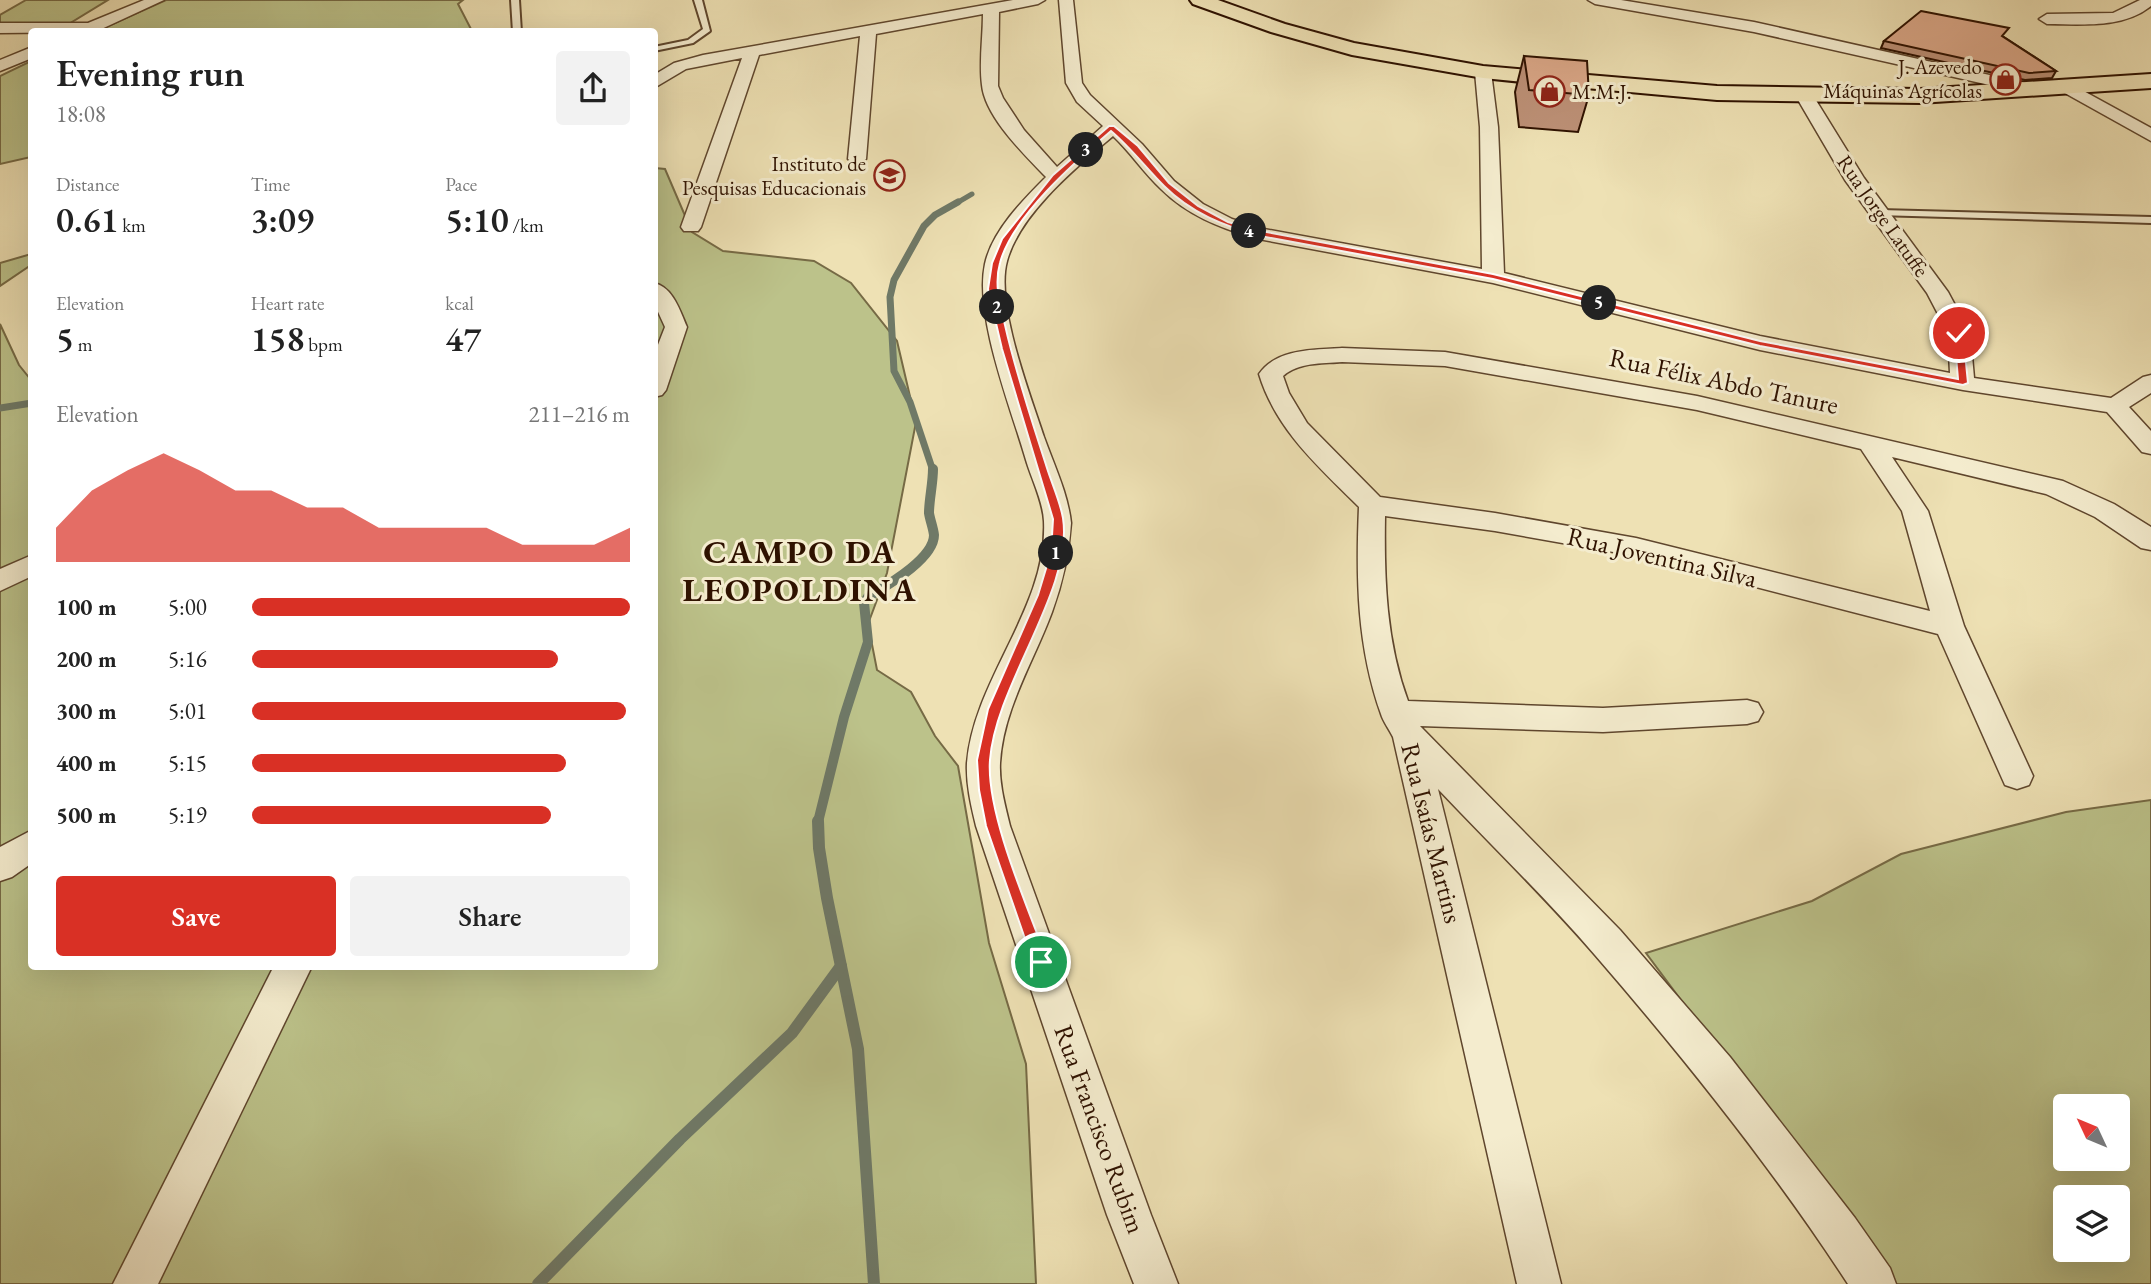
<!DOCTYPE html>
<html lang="en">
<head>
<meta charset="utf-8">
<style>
  body { margin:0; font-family:"EB Garamond",serif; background:#f2f2f2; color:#222; height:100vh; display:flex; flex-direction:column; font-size:26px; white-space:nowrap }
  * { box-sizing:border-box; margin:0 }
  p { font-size:23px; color:#767676 }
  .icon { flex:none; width:38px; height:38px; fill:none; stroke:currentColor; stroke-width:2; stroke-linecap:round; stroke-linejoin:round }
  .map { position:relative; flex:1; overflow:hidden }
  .sheet { position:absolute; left:28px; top:28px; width:630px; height:942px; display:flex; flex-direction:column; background:#fff; border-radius:7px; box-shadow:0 7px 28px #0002 }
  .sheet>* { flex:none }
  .needle { width:46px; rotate:314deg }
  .controls { position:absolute; left:2053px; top:1094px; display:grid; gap:14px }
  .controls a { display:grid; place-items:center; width:77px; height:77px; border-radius:7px; background:#fff; box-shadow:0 7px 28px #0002; font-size:35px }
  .pin { position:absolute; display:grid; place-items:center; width:60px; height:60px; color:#fff; margin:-30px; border:4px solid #fff; border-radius:50%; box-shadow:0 2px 7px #0007 }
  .km { position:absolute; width:35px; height:35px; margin:-18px; border-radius:50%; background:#222; color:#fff; font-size:19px; line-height:35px; text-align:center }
  .round { display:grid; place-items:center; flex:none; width:74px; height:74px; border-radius:7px; background:#f2f2f2 }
  .overview { display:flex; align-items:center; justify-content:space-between; height:119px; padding:0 28px }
  h1 { font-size:38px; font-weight:600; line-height:52px }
  .metrics { display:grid; grid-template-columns:repeat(3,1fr); gap:10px; height:119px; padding:7px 28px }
  .metrics div { display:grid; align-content:center }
  .metrics b { font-size:35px; font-weight:600 }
  .metrics small { font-size:19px; font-weight:400 }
  .metrics p { font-size:19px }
  .chart { height:196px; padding:14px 28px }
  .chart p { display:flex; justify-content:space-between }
  .chart svg { width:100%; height:126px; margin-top:7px; fill:#d93025; opacity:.7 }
  .button { display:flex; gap:14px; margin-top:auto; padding:14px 28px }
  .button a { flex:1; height:80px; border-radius:7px; background:#d93025; color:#fff; font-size:28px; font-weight:600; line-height:80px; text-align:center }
  .button a+a { background:#f2f2f2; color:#222 }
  ul { padding:0 28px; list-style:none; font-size:23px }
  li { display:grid; grid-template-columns:112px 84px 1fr; align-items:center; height:52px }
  li i { height:18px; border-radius:9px; background:#d93025 }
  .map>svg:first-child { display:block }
  .green { fill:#bcc28a; stroke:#766a45; stroke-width:2; fill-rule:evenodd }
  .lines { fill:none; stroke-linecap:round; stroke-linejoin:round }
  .stream-far3 { stroke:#6f7967; stroke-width:5 }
  .stream-far2 { stroke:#6f7967; stroke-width:7 }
  .stream-far1 { stroke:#6f7967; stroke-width:10 }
  .stream { stroke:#6f7967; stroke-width:12 }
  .service-casing { stroke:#5f462d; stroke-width:4 }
  .minor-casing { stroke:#5f462d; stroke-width:3 }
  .trunk-casing { stroke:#2f1200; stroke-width:4 }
  .service { fill:#f4ecce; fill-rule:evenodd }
  .minor { fill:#f4ecce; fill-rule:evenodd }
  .trunk { fill:#eee1b4; fill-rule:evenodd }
  .wall { fill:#bc9076; stroke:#2f1200; stroke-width:2 }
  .building { fill:#dba889; stroke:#2f1200; stroke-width:2 }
  .route { fill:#d93025; stroke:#fff; stroke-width:2 }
  .labels { text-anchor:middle; stroke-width:6; stroke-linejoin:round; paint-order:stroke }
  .far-poi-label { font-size:21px; fill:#2f1200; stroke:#f4ecce; text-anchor:end }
  .far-street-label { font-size:21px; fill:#2f1200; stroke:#f4ecce }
  .street-label { font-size:26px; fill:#2f1200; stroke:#f4ecce }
  .district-label { font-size:33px; font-weight:bold; letter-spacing:2px; fill:#2f1200; stroke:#f4ecce }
</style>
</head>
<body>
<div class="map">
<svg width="2151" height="1284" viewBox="0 0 2151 1284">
  <rect width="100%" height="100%" fill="#eee1b4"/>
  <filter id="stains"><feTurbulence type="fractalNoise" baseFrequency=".00286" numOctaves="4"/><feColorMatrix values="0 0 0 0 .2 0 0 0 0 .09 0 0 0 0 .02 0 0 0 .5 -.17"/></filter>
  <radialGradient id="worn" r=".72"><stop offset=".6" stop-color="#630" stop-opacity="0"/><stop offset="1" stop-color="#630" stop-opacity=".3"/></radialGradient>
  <g class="green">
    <path d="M26,0H108L67,25L0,24V15Z"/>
    <path d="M166,0H463L458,4L472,31H97Z"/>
    <path d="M31,61V157L0,164V76Z"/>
    <path d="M655,168L665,169L692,232L723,251L814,261L851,283L897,341L916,422L887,573L868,624L877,670L911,692L935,736L958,766L989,943L1026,1064L1036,1284H0V324L19,365L31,380L32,966H654Z"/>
    <path d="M31,254V265L0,286V263Z"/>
    <path d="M2151,800V1284H1892L1646,953L1812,901L1901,854L2066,812ZM2065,1106H2118V1158H2065ZM2065,1197H2118V1250H2065Z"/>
  </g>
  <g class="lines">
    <path class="stream-far3" d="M955,204L972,194"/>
    <g class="stream-far2">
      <path d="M0,408L32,403"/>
      <path d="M933,471L910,402L894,371L890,297L894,280L924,226L935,215L958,202"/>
    </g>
    <path class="stream-far1" d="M818,822L844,717L868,642L864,603L868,597C886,586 934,559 934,535C933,527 930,520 929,513C929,500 933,483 933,469"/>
    <g class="stream">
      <path d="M818,821L819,848L827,898L858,1049L874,1284"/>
      <path d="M538,1284L680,1139L792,1033L841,966"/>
    </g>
    <defs>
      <g id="service">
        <path d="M511,0H519L521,32H513Z"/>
        <path d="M694,0H702L710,31L693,43L654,51V47L688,40L703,29Z"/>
        <path d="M1880,210L2151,217V223L1877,215L1875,213Z"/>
      </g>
      <g id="minor">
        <path d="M144,0H164L95,32L0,33V23H88Z"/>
        <path d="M1013,0H1045L1038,4L999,12L998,86L1003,98L1024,130L1057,167L1103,126L1077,102L1066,83L1059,0H1073L1082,83L1090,95L1142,144L1174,181L1203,204L1232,219L1264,229L1482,269L1480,127L1475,72L1483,67L1491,72L1498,127L1504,273L1760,336L1950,373L1948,333L1927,293L1845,180L1794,93L1803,88L1809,89L1864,178L1948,292L1970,333L1974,378L2111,398L2143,377L2151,375V393L2129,407L2151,431V454L2142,452L2107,412L1963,390L1760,350L1493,283L1253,238C1219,227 1187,215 1161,189C1144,173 1130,152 1113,136C1077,167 1020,213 1007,261C995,304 1030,394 1044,437C1054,465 1068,494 1071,523C1069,554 1063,582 1052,612C1034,661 1003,709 1000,763C999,784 1005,805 1010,826L1151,1215L1178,1284H1134L1107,1215L976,826C971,805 966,784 967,763C974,678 1048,608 1044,521C1043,501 1032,480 1026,460C1011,408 974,316 985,264C992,231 1023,200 1046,177C1025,155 985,117 982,85C979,62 983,37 983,14L876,34L866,159L857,165L848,159L860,36L759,55L701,227L698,231H684L681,227L742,58L686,69L654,88V75L674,63L703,55Z"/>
        <path d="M1588,0H1621L1754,22L2034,85L2042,90L2034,95L1754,32L1595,4Z"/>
        <path d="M2140,0H2151V6C2122,29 2082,24 2047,24L2039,19L2047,14L2113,13Z"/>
        <path d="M32,47V58L0,71V60Z"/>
        <path d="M2069,83L2151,128V141L2063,92L2061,88L2063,84Z"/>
        <path d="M654,283C673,287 680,311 687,327L666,390L662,395L654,397V355L665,327L654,303Z"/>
        <path d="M1342,348L1445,352L1697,396L2063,481L2114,504L2151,527V550L2141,548L2095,517L2046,494L1892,457L1928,511L1964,626L2033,776L2029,785L2017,789L2005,785L2001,776L1938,634L1636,556L1495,531L1385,516C1384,579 1386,641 1408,701L1603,708L1747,700L1758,703L1763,712L1758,721L1747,724L1603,732L1420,726L1620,930L1730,1057L1855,1218L1890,1268L1896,1284H1848C1773,1169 1685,1059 1595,955C1546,898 1490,844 1438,789L1561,1284H1517L1393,737C1389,729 1383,721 1381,714C1357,646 1356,579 1359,507C1319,467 1276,430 1259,374C1277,348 1314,350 1342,348ZM1342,362L1445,366L1697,410L1861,449L1902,511L1930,611L1636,538L1495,513L1380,497L1307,423L1289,393L1283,376C1299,362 1321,364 1342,362Z"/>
        <path d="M32,555V576L0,591V569Z"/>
        <path d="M32,830V863L12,877L0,881V847Z"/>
        <path d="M274,966H312L158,1284H113Z"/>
      </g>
      <path id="trunk" d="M1190,0H1218L1285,24L1354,43L1483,66L1717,86L1920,89L2151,74V88L1920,103L1717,100L1542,84L1483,78L1352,55L1271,32L1193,4Z"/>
    </defs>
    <use href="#service" class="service-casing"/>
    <use href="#minor" class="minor-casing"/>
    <use href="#trunk" class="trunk-casing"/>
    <use href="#service" class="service"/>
    <use href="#minor" class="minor"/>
    <use href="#trunk" class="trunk"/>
  </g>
  <g class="wall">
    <path d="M2004,37L2056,71L2052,78L2025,80L1881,48L1884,41Z"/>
    <path d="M1524,56L1589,95L1578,132L1519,127L1515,92Z"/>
  </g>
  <g class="building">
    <path d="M1921,11L2009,28L2002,36L2056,71L2029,73L1884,41Z"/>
    <path d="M1524,56L1587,61L1589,95L1529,90Z"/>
  </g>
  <path class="route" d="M1109,126H1114L1138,146L1169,183L1198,206L1228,222L1261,231L1493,274L1760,341L1958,379L1954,333L1959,330L1963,333L1968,383L1963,385L1760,346L1493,279L1260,236C1224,226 1191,213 1164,186C1146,168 1131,148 1111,131C1076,161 1012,217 1000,263C994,284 1000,305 1005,325C1016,374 1032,421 1047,468C1052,484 1060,501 1063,518C1074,589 996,683 990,760C986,814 1029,910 1048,962L1041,969L1033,962L986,826L979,790L977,760L988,709L1038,595L1051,552L1053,519L1002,349L988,289L992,263L1002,239L1053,175Z"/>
  <defs>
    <symbol id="shop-ring" viewBox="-11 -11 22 22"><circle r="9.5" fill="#f4ecce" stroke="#8f2418" stroke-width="1.5"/><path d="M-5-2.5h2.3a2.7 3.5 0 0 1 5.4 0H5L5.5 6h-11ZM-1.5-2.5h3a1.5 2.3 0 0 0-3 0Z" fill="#8f2418"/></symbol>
    <symbol id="school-ring" viewBox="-11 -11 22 22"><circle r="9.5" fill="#f4ecce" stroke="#8f2418" stroke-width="1.5"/><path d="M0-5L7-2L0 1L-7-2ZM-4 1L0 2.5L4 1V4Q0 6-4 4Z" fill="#8f2418"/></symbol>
  </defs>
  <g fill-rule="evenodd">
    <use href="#shop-ring" x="1988" y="62" width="35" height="35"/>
    <use href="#shop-ring" x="1532" y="74" width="35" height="35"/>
    <use href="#school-ring" x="872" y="158" width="35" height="35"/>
  </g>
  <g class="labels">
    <g class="far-poi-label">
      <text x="1982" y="74">J. Azevedo<tspan x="1982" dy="24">Máquinas Agrícolas</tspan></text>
      <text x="1572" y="99" text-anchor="start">M.M.J.</text>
      <text x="866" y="171">Instituto de<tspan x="866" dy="24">Pesquisas Educacionais</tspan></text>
    </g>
    <g class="far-street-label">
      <text transform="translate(1883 216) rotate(55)" y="7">Rua Jorge Latuffe</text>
    </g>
    <g class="street-label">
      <text transform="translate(1724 381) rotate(12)" y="9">Rua Félix Abdo Tanure</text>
      <text transform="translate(1662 557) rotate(13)" y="9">Rua Joventina Silva</text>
      <text transform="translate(1432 833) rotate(76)" y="9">Rua Isaías Martins</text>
      <text transform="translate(1100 1129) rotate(70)" y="9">Rua Francisco Rubim</text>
    </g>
    <g class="district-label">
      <text x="800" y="563">CAMPO DA<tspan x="800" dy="38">LEOPOLDINA</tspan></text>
    </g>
  </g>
  <rect width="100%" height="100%" filter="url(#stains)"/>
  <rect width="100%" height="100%" fill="url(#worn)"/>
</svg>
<div class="controls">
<a><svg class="needle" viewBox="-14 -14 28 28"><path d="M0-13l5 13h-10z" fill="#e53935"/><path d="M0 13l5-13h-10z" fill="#767676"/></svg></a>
<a><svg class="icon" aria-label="layers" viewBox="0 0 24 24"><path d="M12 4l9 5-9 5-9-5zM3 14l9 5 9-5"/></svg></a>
</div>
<div class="pin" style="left:1041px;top:962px;background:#1e9e55"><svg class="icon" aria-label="arrive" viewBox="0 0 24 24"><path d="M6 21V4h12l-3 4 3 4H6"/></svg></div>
<div class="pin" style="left:1959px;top:333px;background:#d93025"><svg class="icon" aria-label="check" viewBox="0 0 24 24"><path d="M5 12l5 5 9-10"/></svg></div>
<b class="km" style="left:1056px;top:553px">1</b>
<b class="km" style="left:997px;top:307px">2</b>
<b class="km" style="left:1086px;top:150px">3</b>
<b class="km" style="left:1249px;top:231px">4</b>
<b class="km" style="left:1599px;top:303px">5</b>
<section class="sheet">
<div class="overview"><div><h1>Evening run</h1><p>18:08</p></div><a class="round"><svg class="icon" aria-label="share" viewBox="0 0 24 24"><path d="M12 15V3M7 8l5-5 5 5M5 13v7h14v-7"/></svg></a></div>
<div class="metrics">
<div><p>Distance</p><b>0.61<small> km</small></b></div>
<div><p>Time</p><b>3:09</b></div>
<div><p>Pace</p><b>5:10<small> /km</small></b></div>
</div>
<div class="metrics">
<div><p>Elevation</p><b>5<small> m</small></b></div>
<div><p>Heart rate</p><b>158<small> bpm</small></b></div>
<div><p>kcal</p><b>47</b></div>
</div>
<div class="chart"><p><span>Elevation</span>211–216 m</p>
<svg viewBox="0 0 160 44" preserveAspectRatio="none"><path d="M0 44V32L10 19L20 12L30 6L40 12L50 19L60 19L70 25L80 25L90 32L100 32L110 32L120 32L130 38L140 38L150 38L160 32V44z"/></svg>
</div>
<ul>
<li><b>100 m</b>5:00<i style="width:100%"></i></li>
<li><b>200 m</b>5:16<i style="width:81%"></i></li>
<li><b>300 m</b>5:01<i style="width:99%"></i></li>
<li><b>400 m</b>5:15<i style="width:83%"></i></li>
<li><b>500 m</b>5:19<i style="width:79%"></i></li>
</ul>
<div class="button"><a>Save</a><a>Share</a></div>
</section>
</div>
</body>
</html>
